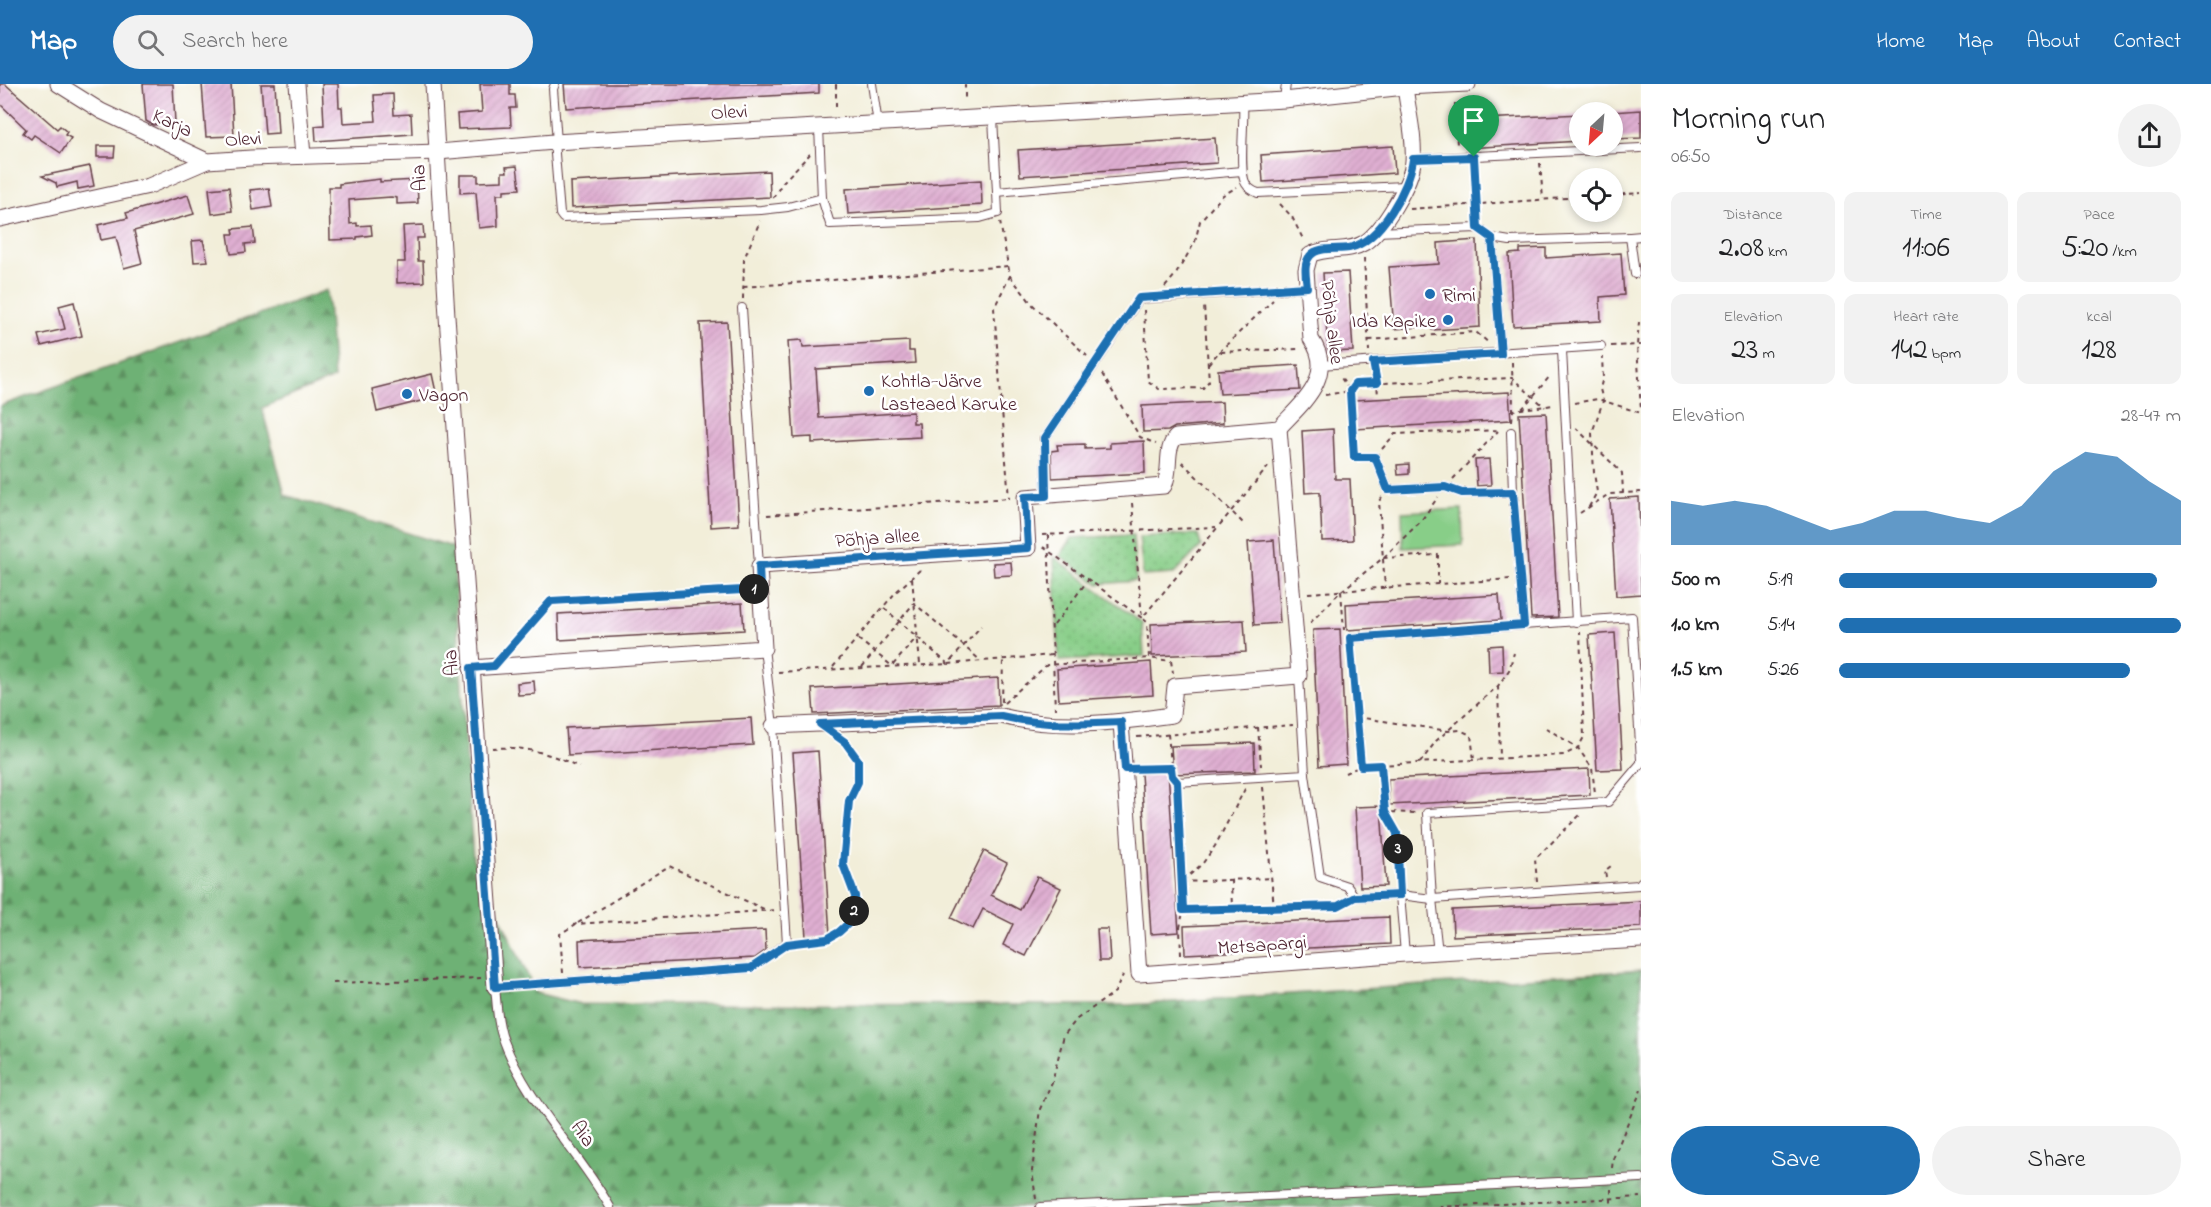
<!DOCTYPE html>
<html lang="en">
<head>
<meta charset="utf-8">
<style>
  body { margin:0; font-family:"Indie Flower",sans-serif; background:#f2f2f2; color:#202124; height:100vh; display:flex; flex-direction:column; font-size:22px; white-space:nowrap }
  * { box-sizing:border-box; margin:0 }
  p { font-size:20px; color:#757577 }
  .icon { flex:none; width:33px; height:33px; fill:none; stroke:currentColor; stroke-width:2; stroke-linecap:round; stroke-linejoin:round }
  .map { position:relative; flex:1; overflow:hidden }
  .sheet { display:flex; flex-direction:column; background:#fff; width:570px }
  .sheet>* { flex:none }
  .needle { width:39px; rotate:206deg }
  .controls { position:absolute; left:1569px; top:18px; display:grid; gap:12px }
  .controls a { display:grid; place-items:center; width:54px; height:54px; border-radius:50%; background:#fff; box-shadow:0 3px 9px #0003; font-size:30px }
  .pin { position:absolute; display:grid; place-items:center; width:51px; height:51px; color:#fff; margin:-62px -26px; border-radius:50% 50% 50% 0; rotate:-45deg; box-shadow:0 0 6px #0007 }
  .pin .icon { rotate:45deg }
  .km { position:absolute; width:30px; height:30px; margin:-15px; border-radius:50%; background:#222; color:#fff; font-size:16px; line-height:30px; text-align:center }
  .round { display:grid; place-items:center; flex:none; width:63px; height:63px; border-radius:32px; background:#f2f2f2 }
  .summary { display:flex; align-items:center; justify-content:space-between; height:102px; padding:0 30px }
  h1 { font-size:33px; font-weight:600; line-height:45px }
  .metrics { display:grid; grid-template-columns:repeat(3,1fr); gap:9px; height:102px; padding:6px 30px }
  .metrics div { display:grid; align-content:center; border-radius:12px; background:#f2f2f2; text-align:center }
  .metrics b { font-size:30px; font-weight:600 }
  .metrics small { font-size:16px; font-weight:400 }
  .metrics p { font-size:16px }
  .chart { height:168px; padding:12px 30px }
  .chart p { display:flex; justify-content:space-between }
  .chart svg { width:100%; height:108px; margin-top:6px; fill:#1f6fb2; opacity:.7 }
  .primary-button { display:flex; gap:12px; margin-top:auto; padding:12px 30px }
  .primary-button a { flex:1; height:69px; border-radius:36px; background:#1f6fb2; color:#fff; font-size:24px; font-weight:600; line-height:69px; text-align:center }
  .primary-button a+a { background:#f2f2f2; color:#202124 }
  ul { padding:0 30px; list-style:none; font-size:20px }
  li { display:grid; grid-template-columns:96px 72px 1fr; align-items:center; height:45px }
  li i { height:15px; border-radius:8px; background:#1f6fb2 }
  header { display:flex; align-items:center; gap:36px; box-sizing:border-box; height:84px; padding:0 30px; background:#1f6fb2; color:#fff }
  header strong { font-size:28px }
  nav { display:flex; gap:33px; margin-inline-start:auto; font-size:21px }
  .search { width:420px; height:54px; background:#f2f2f2; display:flex; align-items:center; gap:15px; box-sizing:border-box; padding:0 21px; border-radius:33px; color:#757577; font-size:22px }
  main { display:flex; flex:1; min-height:0 }
  .map>svg:first-child { display:block }
  .green { fill:#88ce88; stroke:#69765a; stroke-width:1.5 }
  .forest { fill:url(#forest-firs); stroke:#5c6850; stroke-width:1.5 }
  .park { fill:url(#park-dots); stroke:#69765a; stroke-width:1.5 }
  .building { fill:url(#building-hatch) }
  .lines { fill:none; stroke-linecap:round; stroke-linejoin:round }
  .service-casing { stroke:#633e45; stroke-width:10 }
  .minor-casing { stroke:#633e45; stroke-width:17 }
  .path { stroke:#633e45; stroke-width:2; stroke-dasharray:4.5 4.5; stroke-linecap:butt }
  .service { stroke:#fff; stroke-width:8 }
  .minor { stroke:#fff; stroke-width:15 }
  .route-casing { stroke:#fff; stroke-width:12 }
  .route { stroke:#1f6fb2; stroke-width:8 }
  .poi-dot { fill:#1f6fb2; stroke:#fff; stroke-width:2 }
  .labels { text-anchor:middle; stroke-width:5; stroke-linejoin:round; paint-order:stroke }
  .street-label { font-size:20px; fill:#4a1f2b; stroke:#fff }
  .poi-label { font-size:20px; fill:#4a1f2b; stroke:#fff; text-anchor:start }
</style>
</head>
<body>
<header>
<strong>Map</strong>
<div class="search"><svg class="icon" aria-label="search" viewBox="0 0 24 24"><circle cx="10" cy="10" r="6"/><path d="M15 15l6 6"/></svg>Search here</div>
<nav><a>Home</a><a>Map</a><a>About</a><a>Contact</a></nav>
</header>
<main>
<div class="map">
<svg width="1641" height="1123" viewBox="0 0 1641 1123">
  <defs>
    <pattern id="forest-firs" width="22" height="20" patternUnits="userSpaceOnUse" patternTransform="scale(1.5)"><rect width="22" height="20" fill="#6eb174"/><path d="M5 1l3.5 6h-7zM16 11l3.5 6h-7z" fill="#5c8f5f"/></pattern>
    <pattern id="park-dots" width="8" height="8" patternUnits="userSpaceOnUse" patternTransform="scale(1.5)"><rect width="8" height="8" fill="#88ce88"/><path d="M2 2h.1M6 6h.1" fill="none" stroke="#77b076" stroke-width="1.8" stroke-linecap="round"/></pattern>
    <pattern id="building-hatch" width="6" height="6" patternUnits="userSpaceOnUse" patternTransform="scale(1.5)"><rect width="6" height="6" fill="#dfafd2"/><path d="M-1 1l2-2M0 6l6-6M5 7l2-2" fill="none" stroke="#c196b4"/></pattern>
  </defs>
  <rect width="100%" height="100%" fill="#fff"/>
  <filter id="ink" filterUnits="userSpaceOnUse"><feTurbulence type="fractalNoise" baseFrequency=".0167" numOctaves="2"/><feDisplacementMap in="SourceGraphic" scale="12" xChannelSelector="R" yChannelSelector="G"/><feConvolveMatrix kernelMatrix="1 2 1 2 8 2 1 2 1" color-interpolation-filters="sRGB"/></filter>
  <filter id="wash" filterUnits="userSpaceOnUse"><feTurbulence type="fractalNoise" baseFrequency=".008" numOctaves="4" result="noise"/><feDisplacementMap in="SourceGraphic" scale="24" xChannelSelector="R" yChannelSelector="G"/><feGaussianBlur stdDeviation="1.35" result="paint"/><feColorMatrix in="noise" values="0 0 0 0 0 0 0 0 0 0 0 0 0 0 0 0 0 1.4 0 .05"/><feComposite in="paint" operator="in"/></filter>
  <g filter="url(#wash)">
    <rect width="100%" height="100%" fill="#f2eed9"/>
    <path class="green" d="M1462,425L1463,461L1403,464L1402,428Z"/>
    <path class="forest" d="M327,206L334,294L262,324L285,411L453,463L473,775L536,909L581,920L1128,921L1641,886V1123H0V322Z"/>
    <g class="park">
      <path d="M1198,450L1201,462L1174,490L1143,492L1139,453Z"/>
      <path d="M1133,451L1136,497L1098,500L1060,472L1072,454Z"/>
      <path d="M1054,473L1142,539L1144,572L1059,577Z"/>
    </g>
    <g id="blocks">
      <g class="building">
        <path d="M0,0H5L57,45L60,42L67,48L65,51L71,54L61,69L34,51L31,55L23,49L26,45L0,20Z"/>
        <path d="M143,0H173L175,39L153,41L146,37Z"/>
        <path d="M202,0H231L234,52L206,53Z"/>
        <path d="M261,0H275L278,49L265,50Z"/>
        <path d="M322,0H338L339,23H342L343,39L376,37L374,11L393,10L394,31L411,30L412,50L316,57L315,42L324,41Z"/>
        <path d="M480,0H510V11H515L516,24H510L511,43L458,45L457,30L482,28Z"/>
        <path d="M564,0H819V9L566,24Z"/>
        <path d="M1641,26V54L1612,55V28Z"/>
        <path d="M1580,30V57L1466,64L1464,36Z"/>
        <path d="M1215,54L1217,79L1020,92L1018,66Z"/>
        <path d="M97,62H115L114,73H97Z"/>
        <path d="M1393,62L1395,89L1263,98L1261,71Z"/>
        <path d="M90,82L94,102L78,105L77,98L57,103L56,99L42,92Z"/>
        <path d="M517,82L520,105L504,106V110H497L498,142L479,144L476,108L460,109V91H478V98L502,97V88H507L506,83Z"/>
        <path d="M769,87L770,113L571,124L570,98Z"/>
        <path d="M380,95V98L417,96L418,119L397,120V114L391,113L349,116L350,140L357,139V142L371,141L372,151L357,153V155L330,156L329,103H339V100Z"/>
        <path d="M981,96L982,121L848,130L846,105Z"/>
        <path d="M229,103L232,127L212,130L209,105Z"/>
        <path d="M269,104L272,123L253,126L250,106Z"/>
        <path d="M188,111L194,130L134,147L142,179L124,184L116,153L101,156L98,141L128,134L126,129Z"/>
        <path d="M423,141L424,154H417L418,177H423L424,198L397,199V178H405L403,142Z"/>
        <path d="M253,143L255,159L245,160L246,168L231,170L228,150H234L233,145Z"/>
        <path d="M203,156L208,177L194,178L192,157Z"/>
        <path d="M1477,156L1480,243L1432,246V242L1394,245L1389,183L1439,180L1438,159Z"/>
        <path d="M1546,164V174L1621,169L1624,211L1600,213L1601,237L1513,242L1509,170L1520,169V165Z"/>
        <path d="M1348,188L1353,267L1328,268L1323,189Z"/>
        <path d="M74,218L82,252L41,262L38,251L65,245L59,222Z"/>
        <path d="M727,238L739,441L711,443L700,239Z"/>
        <path d="M802,256L803,263L909,257V267H914L915,279L816,285L819,334L913,328V339H919L920,353L812,359V353L794,354L788,257Z"/>
        <path d="M1298,281L1300,306L1220,310L1218,286Z"/>
        <path d="M432,290L437,313L377,328L372,305Z"/>
        <path d="M1509,308L1511,336L1355,345L1354,316Z"/>
        <path d="M1222,318L1223,339L1175,343L1168,347L1143,348L1142,322Z"/>
        <path d="M1546,329L1558,533L1531,534L1519,330Z"/>
        <path d="M1333,345L1335,395H1350L1353,456L1322,457L1320,408L1305,409L1302,347Z"/>
        <path d="M1144,357L1145,389L1052,394L1051,367L1058,366L1057,361L1085,360V365L1110,364V359Z"/>
        <path d="M1489,375L1491,401L1477,402L1475,376Z"/>
        <path d="M1409,380V390L1398,391L1397,381Z"/>
        <path d="M1639,413L1641,510L1616,512L1610,415Z"/>
        <path d="M1274,456L1280,539L1254,541L1248,458Z"/>
        <path d="M1011,478L1012,491L994,492L993,479Z"/>
        <path d="M1499,511L1501,536L1347,546L1346,520Z"/>
        <path d="M742,519L744,546L559,556L558,530Z"/>
        <path d="M1244,536L1246,568L1152,572L1151,540Z"/>
        <path d="M1340,545L1346,680L1319,682L1313,546Z"/>
        <path d="M1615,549L1623,685L1597,686L1589,551Z"/>
        <path d="M1502,561L1503,587L1489,588L1488,562Z"/>
        <path d="M1151,578L1153,611L1059,617L1057,585Z"/>
        <path d="M998,594L999,621L814,630L812,605Z"/>
        <path d="M534,597L535,610L518,611L517,599Z"/>
        <path d="M751,634L753,661L568,671L566,644Z"/>
        <path d="M1254,659L1255,687L1173,690L1171,662Z"/>
        <path d="M818,667L830,851L806,853L793,669Z"/>
        <path d="M1589,685L1590,711L1389,721L1388,695Z"/>
        <path d="M1168,687L1179,848L1151,850L1141,689Z"/>
        <path d="M1381,722L1386,802L1360,803L1355,723Z"/>
        <path d="M984,767L1007,779L991,811L1020,826L1037,793L1061,804L1026,872L1003,861L1013,840L983,825L973,845L951,834Z"/>
        <path d="M1641,817V843L1453,852L1452,826Z"/>
        <path d="M1389,833L1390,860L1185,870L1184,842Z"/>
        <path d="M1097,845H1108L1110,877H1099Z"/>
        <path d="M765,846L766,866L755,874L580,883L579,856Z"/>
      </g>
    </g>
  </g>
  <g filter="url(#ink)">
    <use href="#blocks" fill-opacity="0" stroke="#633e45" stroke-width="1.5"/>
    <g class="lines">
      <defs>
        <g id="service">
          <path d="M555,0L553,5L557,58"/>
          <path d="M872,0L878,40"/>
          <path d="M1284,16L1286,0"/>
          <path d="M1243,18C1245,37 1238,88 1246,100C1249,105 1253,107 1258,109L1404,102"/>
          <path d="M993,34L997,108L1242,87"/>
          <path d="M819,43L822,114L830,140L980,134L998,129L997,108"/>
          <path d="M554,58L560,130L563,134L761,126L788,123L822,114"/>
          <path d="M1413,75L1641,64"/>
          <path d="M1376,148L1478,144L1492,154L1501,270"/>
          <path d="M1492,154L1510,157L1630,153"/>
          <path d="M1635,190L1630,153L1641,152"/>
          <path d="M742,224L759,482"/>
          <path d="M1562,266L1576,538"/>
          <path d="M1320,281L1601,262"/>
          <path d="M1511,348L1513,408L1524,541"/>
          <path d="M1363,373H1375L1388,406L1445,403L1462,409L1513,408"/>
          <path d="M1046,412L1045,354L1139,215L1307,203"/>
          <path d="M1351,554L1632,533L1641,676"/>
          <path d="M1305,690L1320,793L1347,802L1355,813L1400,811L1405,870"/>
          <path d="M1177,698L1305,690L1299,592"/>
          <path d="M1400,811L1432,815L1639,801L1641,798"/>
          <path d="M1438,869L1432,815L1427,729L1608,718L1641,679"/>
          <path d="M610,1123C578,1066 527,1019 504,957C497,940 497,921 495,903L751,884L787,859L773,642L764,564"/>
          <path d="M1040,1123L1641,1094"/>
        </g>
        <g id="minor">
          <path d="M58,0L101,27L207,77"/>
          <path d="M297,0L303,72"/>
          <path d="M433,0L447,232L495,903"/>
          <path d="M0,135L149,102L207,77L251,74L438,68L554,58L1284,16L1405,3L1468,0"/>
          <path d="M471,584L764,564L759,482L1028,464L1025,413L1164,402C1172,387 1164,365 1176,353L1279,344C1302,319 1337,292 1311,255L1306,186L1310,171C1327,162 1348,169 1364,159C1383,147 1412,98 1413,77C1415,53 1408,27 1405,3"/>
          <path d="M1121,638L1139,890L1405,870L1641,856"/>
          <path d="M773,642L1001,632C1058,646 1115,639 1172,631L1175,602L1299,592L1279,344"/>
        </g>
      </defs>
      <use href="#service" class="service-casing"/>
      <use href="#minor" class="minor-casing"/>
      <g class="path">
        <path d="M836,0V24"/>
        <path d="M965,0V15"/>
        <path d="M1455,19L1457,62"/>
        <path d="M1540,79L1543,115"/>
        <path d="M1474,84L1477,135"/>
        <path d="M1612,111L1641,109"/>
        <path d="M773,114L783,98L810,70"/>
        <path d="M1280,120L1292,133L1304,157"/>
        <path d="M1410,125L1580,113"/>
        <path d="M1000,138L1010,192L994,224L1009,415"/>
        <path d="M1364,174L1369,267"/>
        <path d="M1010,192L1032,220L1087,272"/>
        <path d="M743,203L1008,182"/>
        <path d="M1165,203L1176,190L1195,158L1200,137L1223,111L1237,103"/>
        <path d="M743,215L744,175L760,137"/>
        <path d="M1144,226L1148,297L1159,305L1203,304L1209,297L1204,222"/>
        <path d="M1639,238L1637,261L1641,327"/>
        <path d="M1369,256L1476,248L1490,260"/>
        <path d="M1611,262L1641,261"/>
        <path d="M1219,268L1273,216"/>
        <path d="M1512,278L1513,326"/>
        <path d="M1208,280L1219,268L1299,265"/>
        <path d="M1376,286L1378,312"/>
        <path d="M1102,290L1140,353L1156,360"/>
        <path d="M1325,311L1350,307L1339,291"/>
        <path d="M1574,319L1598,315L1641,329"/>
        <path d="M1522,325L1551,291"/>
        <path d="M1512,337L1513,326L1554,321"/>
        <path d="M1576,344L1622,389L1623,409"/>
        <path d="M1382,365L1395,350L1501,346"/>
        <path d="M1354,368L1350,307L1355,300L1512,294L1545,323"/>
        <path d="M1182,378L1243,439"/>
        <path d="M1453,395L1498,347"/>
        <path d="M1382,413L1379,417L1385,504"/>
        <path d="M1132,419L1142,534L1147,538L1149,574L1171,577L1173,589"/>
        <path d="M1589,423L1597,408L1594,389L1592,349L1603,317L1600,305L1603,293L1602,273"/>
        <path d="M1580,429L1609,410L1641,408"/>
        <path d="M767,431L1010,414"/>
        <path d="M1042,451L1216,443"/>
        <path d="M1048,451L1055,625"/>
        <path d="M1043,463L1142,534L1268,383"/>
        <path d="M1383,474L1438,471V500"/>
        <path d="M912,494L920,580"/>
        <path d="M1341,507L1344,546"/>
        <path d="M1308,509L1511,495"/>
        <path d="M884,524L948,580L981,542"/>
        <path d="M1310,539L1340,508L1383,474L1421,437L1438,413"/>
        <path d="M1054,541L1088,496"/>
        <path d="M858,555L892,582L917,553"/>
        <path d="M1351,564L1361,682"/>
        <path d="M507,567L551,517L745,506"/>
        <path d="M833,583L895,509L921,485"/>
        <path d="M862,583L914,519L981,577"/>
        <path d="M778,588L948,580L1053,571"/>
        <path d="M1498,602L1500,674"/>
        <path d="M1002,618L1003,576"/>
        <path d="M1004,619L1047,581L1149,574"/>
        <path d="M1357,633L1448,647L1460,646L1471,651L1474,676"/>
        <path d="M1258,643L1261,682"/>
        <path d="M1546,644L1578,664L1592,684L1595,709"/>
        <path d="M1168,650L1172,691"/>
        <path d="M1137,653L1293,641"/>
        <path d="M492,664C523,662 551,669 579,683"/>
        <path d="M1420,679L1436,657L1498,602L1509,586L1514,569"/>
        <path d="M1381,681L1385,728L1416,729"/>
        <path d="M1139,685L1170,684"/>
        <path d="M1345,689L1361,682L1564,671L1578,664L1584,653L1580,548"/>
        <path d="M1263,703L1274,824"/>
        <path d="M1178,709L1183,827L1338,822L1347,817"/>
        <path d="M1385,728L1397,749L1400,800"/>
        <path d="M1606,793L1605,787L1612,781"/>
        <path d="M1231,796L1232,825"/>
        <path d="M1183,797L1203,779L1215,762L1246,703"/>
        <path d="M1182,798L1272,794"/>
        <path d="M1537,798L1535,775L1581,730"/>
        <path d="M578,839L669,782L766,826"/>
        <path d="M797,858C816,856 840,856 851,837C864,814 846,800 843,780C842,770 846,730 849,719C850,712 856,706 858,698C862,681 853,664 839,654"/>
        <path d="M1181,871L1180,844L1183,827"/>
        <path d="M563,889L560,850L576,840L776,826"/>
        <path d="M333,899L481,894"/>
        <path d="M1612,1084L1613,1075L1641,1006"/>
        <path d="M1611,1105V1123"/>
        <path d="M1036,1115L1032,1087L1040,1025L1052,998L1064,951L1077,935L1115,908L1123,891"/>
        <path d="M1439,1123L1641,1113"/>
      </g>
      <use href="#service" class="service"/>
      <use href="#minor" class="minor"/>
    </g>
  </g>
  <g class="lines" filter="url(#ink)">
    <defs>
      <path id="route" d="M1474,73L1478,144L1492,154L1501,270L1373,278L1377,299L1355,300L1350,307L1354,373H1375L1388,406L1445,403L1462,409L1513,408L1524,541L1350,554L1361,682L1381,681L1385,728L1397,749L1400,811L1355,813L1338,822L1183,826L1177,698L1172,692L1171,684L1125,685L1121,638C1077,640 1044,642 1001,632L820,640L845,658L858,676V698L849,717L843,780L855,812V825L850,838L839,848L827,855L787,860L751,884L495,903L471,584L494,582L551,517L760,505L759,482L1028,464L1025,413L1046,412L1045,354L1139,214L1307,203C1306,193 1303,180 1310,172C1318,162 1337,166 1349,164C1380,158 1410,103 1413,75Z"/>
    </defs>
    <use href="#route" class="route-casing"/>
    <use href="#route" class="route"/>
  </g>
  <g class="poi-dot">
    <circle cx="1430" cy="210" r="6"/>
    <circle cx="1448" cy="236" r="6"/>
    <circle cx="869" cy="307" r="6"/>
    <circle cx="407" cy="310" r="6"/>
  </g>
  <g class="labels">
    <g class="street-label">
      <text transform="translate(729 27) rotate(-3)" y="7">Olevi</text>
      <text transform="translate(173 38) rotate(25)" y="7">Karja</text>
      <text transform="translate(243 54) rotate(-4)" y="7">Olevi</text>
      <text transform="translate(418 94) rotate(-93)" y="7">Aia</text>
      <text transform="translate(1333 238) rotate(83)" y="7">Põhja allee</text>
      <text transform="translate(877 453) rotate(-4)" y="7">Põhja allee</text>
      <text transform="translate(450 579) rotate(-94)" y="7">Aia</text>
      <text transform="translate(1262 860) rotate(-4)" y="7">Metsapargi</text>
      <text transform="translate(584 1049) rotate(54)" y="7">Aia</text>
    </g>
    <g class="poi-label">
      <text x="1442" y="217">Rimi</text>
      <text x="1436" y="243" text-anchor="end">Ida Kapike</text>
      <text x="881" y="303">Kohtla-Järve<tspan x="881" dy="23">Lasteaed Karuke</tspan></text>
      <text x="419" y="317">Vagon</text>
    </g>
  </g>
</svg>
<div class="controls">
<a><svg class="needle" viewBox="-14 -14 28 28"><path d="M0-13l5 13h-10z" fill="#e53935"/><path d="M0 13l5-13h-10z" fill="#757577"/></svg></a>
<a><svg class="icon" aria-label="locate" viewBox="0 0 24 24"><circle cx="12" cy="12" r="6"/><path d="M12 2v4M12 18v4M2 12h4M18 12h4"/></svg></a>
</div>
<div class="pin" style="left:1474px;top:73px;background:#1e9e55"><svg class="icon" aria-label="arrive" viewBox="0 0 24 24"><path d="M6 21V4h12l-3 4 3 4H6"/></svg></div>
<b class="km" style="left:754px;top:505px">1</b>
<b class="km" style="left:854px;top:827px">2</b>
<b class="km" style="left:1398px;top:765px">3</b>
</div>
<section class="sheet">
<div class="summary"><div><h1>Morning run</h1><p>06:50</p></div><a class="round"><svg class="icon" aria-label="share" viewBox="0 0 24 24"><path d="M12 15V3M7 8l5-5 5 5M5 13v7h14v-7"/></svg></a></div>
<div class="metrics">
<div><p>Distance</p><b>2.08<small> km</small></b></div>
<div><p>Time</p><b>11:06</b></div>
<div><p>Pace</p><b>5:20<small> /km</small></b></div>
</div>
<div class="metrics">
<div><p>Elevation</p><b>23<small> m</small></b></div>
<div><p>Heart rate</p><b>142<small> bpm</small></b></div>
<div><p>kcal</p><b>128</b></div>
</div>
<div class="chart"><p><span>Elevation</span>28–47 m</p>
<svg viewBox="0 0 160 44" preserveAspectRatio="none"><path d="M0 44V26L10 28L20 26L30 28L40 33L50 38L60 35L70 30L80 30L90 33L100 35L110 28L120 14L130 6L140 8L150 18L160 26V44z"/></svg>
</div>
<ul>
<li><b>500 m</b>5:19<i style="width:93%"></i></li>
<li><b>1.0 km</b>5:14<i style="width:100%"></i></li>
<li><b>1.5 km</b>5:26<i style="width:85%"></i></li>
</ul>
<div class="primary-button"><a>Save</a><a>Share</a></div>
</section>
</main>
</body>
</html>
